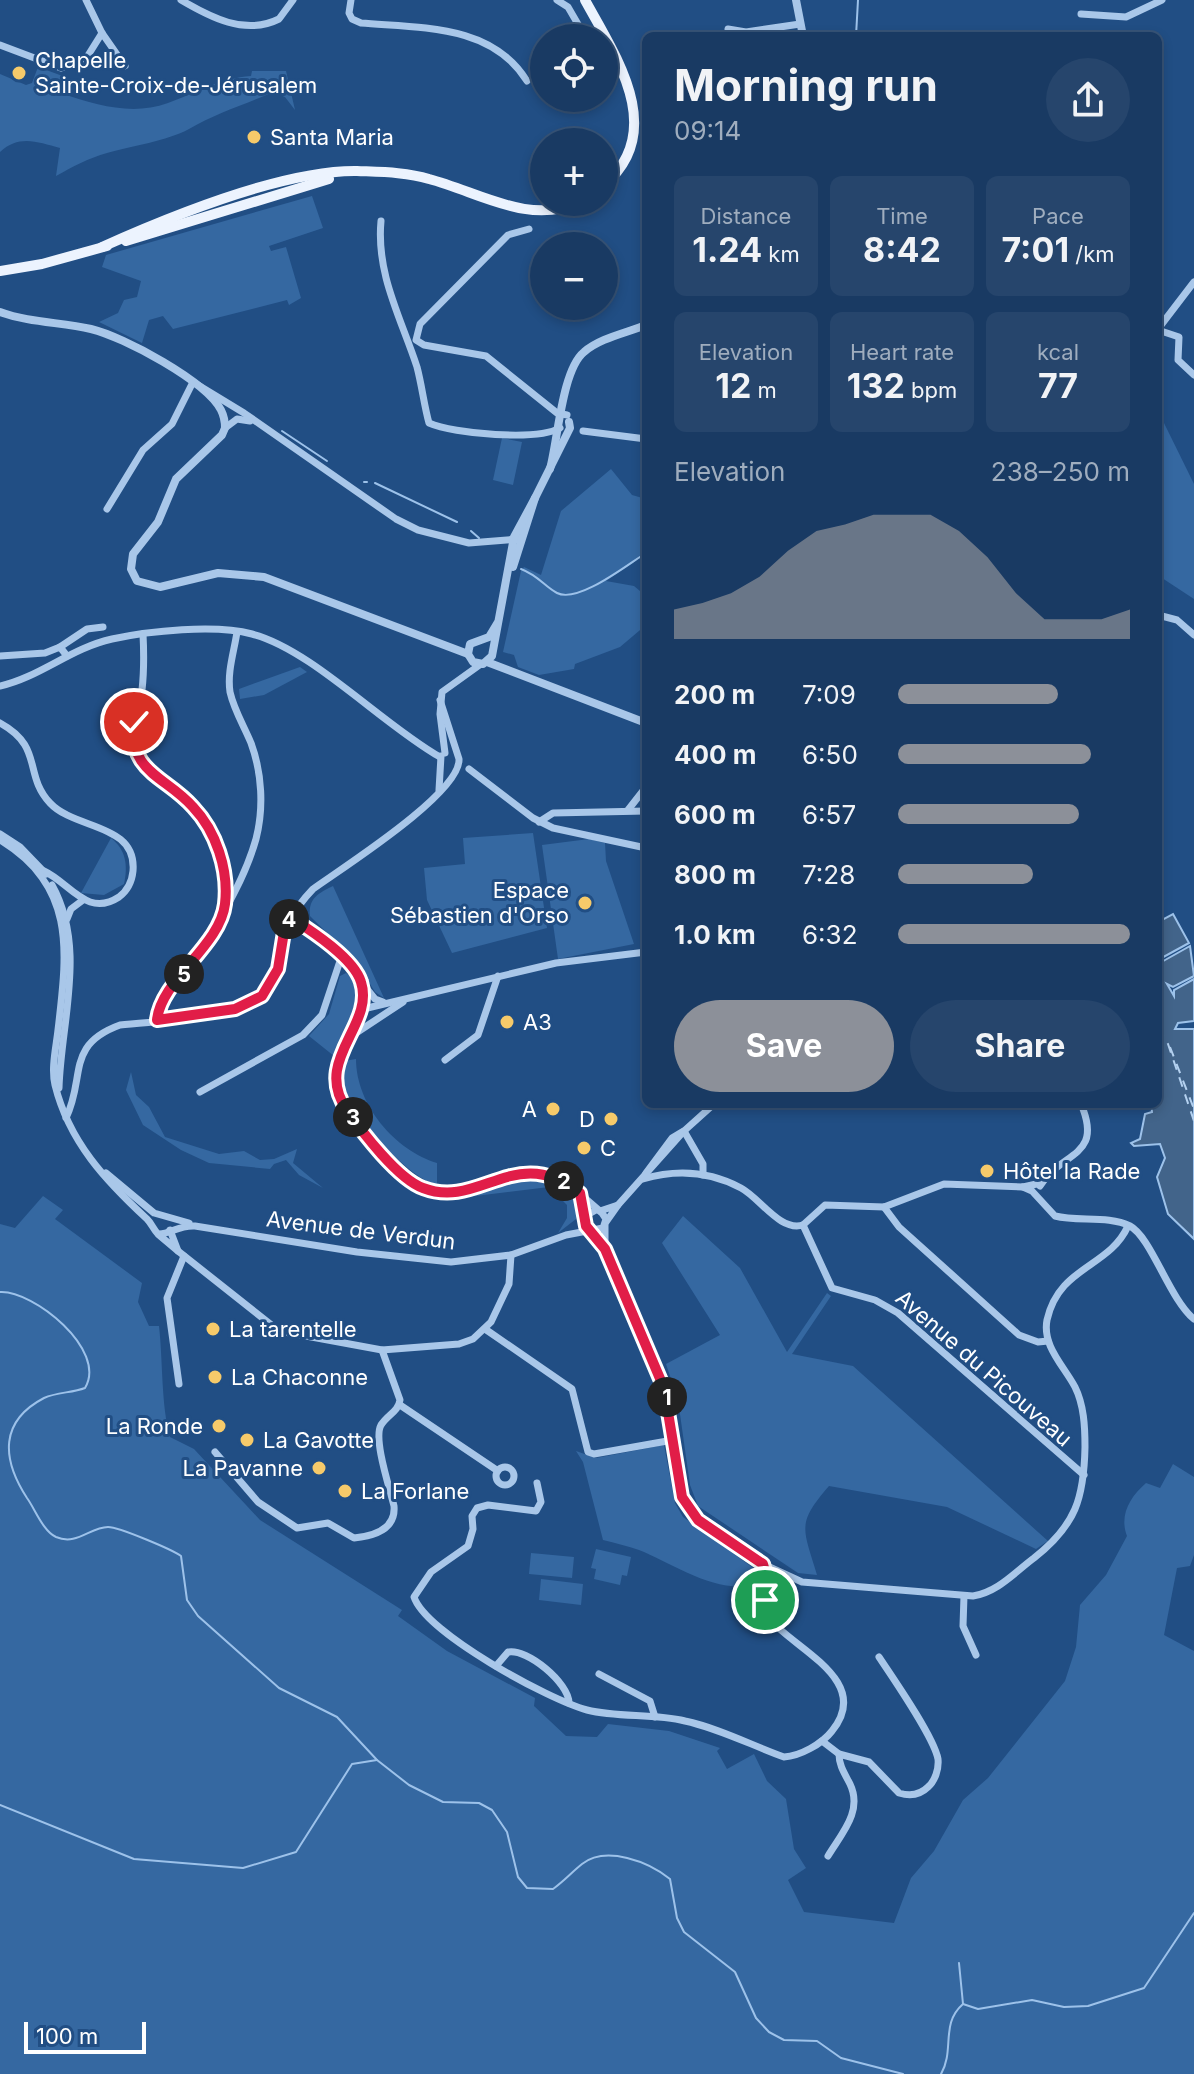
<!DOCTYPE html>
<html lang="en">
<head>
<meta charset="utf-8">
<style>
  body { margin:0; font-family:Inter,sans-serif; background:#26456c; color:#f1f3f6; height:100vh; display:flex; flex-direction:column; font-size:30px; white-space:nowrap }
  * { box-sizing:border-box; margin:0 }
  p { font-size:26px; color:#9fadbe }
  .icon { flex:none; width:44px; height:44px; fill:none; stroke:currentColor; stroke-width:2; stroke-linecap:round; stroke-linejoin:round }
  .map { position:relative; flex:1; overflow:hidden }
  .side { position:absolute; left:642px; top:32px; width:520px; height:1076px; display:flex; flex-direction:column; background:#193a63; border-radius:12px; box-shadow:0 4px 12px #0003,0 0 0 2px #375478 }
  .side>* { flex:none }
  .tools { position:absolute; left:530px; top:24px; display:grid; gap:16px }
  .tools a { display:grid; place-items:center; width:88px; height:88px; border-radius:50%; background:#193a63; box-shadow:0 4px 12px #0003,0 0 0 2px #375478; font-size:40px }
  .scale { position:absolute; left:24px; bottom:20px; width:122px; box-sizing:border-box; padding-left:8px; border:4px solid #fff; border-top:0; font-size:22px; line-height:28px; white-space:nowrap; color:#fff; -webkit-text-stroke:6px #214e84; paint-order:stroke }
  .pin { position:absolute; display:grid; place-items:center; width:68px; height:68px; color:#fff; margin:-34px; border:4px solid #fff; border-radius:50%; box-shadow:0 2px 8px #0007 }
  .km { position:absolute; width:40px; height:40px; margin:-20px; border-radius:50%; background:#222; color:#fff; font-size:22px; line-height:40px; text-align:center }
  .round { display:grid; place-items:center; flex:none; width:84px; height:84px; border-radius:42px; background:#26456c }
  .summary { display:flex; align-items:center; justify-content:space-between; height:136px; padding:0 32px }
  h1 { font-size:44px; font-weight:700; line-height:60px }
  .figures { display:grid; grid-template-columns:repeat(3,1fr); gap:12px; height:136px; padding:8px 32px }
  .figures div { display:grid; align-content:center; border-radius:12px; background:#26456c; text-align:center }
  .figures b { font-size:34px; font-weight:700 }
  .figures small { font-size:22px; font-weight:400 }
  .figures p { font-size:22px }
  .chart { height:224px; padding:16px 32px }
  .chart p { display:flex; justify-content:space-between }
  .chart svg { width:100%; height:144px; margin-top:8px; fill:#8c9099; opacity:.7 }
  .primary-button { display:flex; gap:16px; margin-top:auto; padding:16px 32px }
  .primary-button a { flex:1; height:92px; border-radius:48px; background:#8c9099; color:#fff; font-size:32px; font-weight:700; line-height:92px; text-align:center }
  .primary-button a+a { background:#26456c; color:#f1f3f6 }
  ul { padding:0 32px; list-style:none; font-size:26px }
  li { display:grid; grid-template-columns:128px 96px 1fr; align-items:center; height:60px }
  li i { height:20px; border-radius:10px; background:#8c9099 }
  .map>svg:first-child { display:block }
  .green { fill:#3568a1 }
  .water { fill:#42648a; stroke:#9dc2ea; stroke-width:2 }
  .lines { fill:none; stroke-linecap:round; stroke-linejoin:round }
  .stream { stroke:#9dc2ea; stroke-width:2 }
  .ferry { stroke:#b4d1f0; stroke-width:2; stroke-dasharray:10 8; stroke-linecap:butt }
  .minor { stroke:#a9c7e9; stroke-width:7 }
  .tertiary { stroke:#a9c7e9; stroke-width:8 }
  .primary { stroke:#ecf3fe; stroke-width:10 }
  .route-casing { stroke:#fff; stroke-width:16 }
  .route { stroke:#e11d48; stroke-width:10 }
  .poi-dot { fill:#f6ca6a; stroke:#214e84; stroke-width:3 }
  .labels { text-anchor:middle; stroke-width:6; stroke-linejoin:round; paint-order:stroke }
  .poi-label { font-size:22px; fill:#fff; stroke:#214e84; text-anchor:start }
  .street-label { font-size:22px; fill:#fff; stroke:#214e84 }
</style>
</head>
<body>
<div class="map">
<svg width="1194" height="2074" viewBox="0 0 1194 2074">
  <rect width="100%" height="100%" fill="#214e84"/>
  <g class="green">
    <path d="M38,67L68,78L63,94C97,105 132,116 168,103C196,93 221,78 251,76L252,71H286L295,110L285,97L273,92C244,105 216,113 189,129C167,141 131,146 107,153C89,158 72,167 56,176L60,148C38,142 19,134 0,152V74L26,85L32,83Z"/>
    <path d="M312,196L323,228L269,246L271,251L286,247L301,298L289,305L287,300L173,329L163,316L149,320L142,343L99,322L118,313L124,300L137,297L141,281L102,267L106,255Z"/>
    <path d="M1163,421L1194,484V599L1162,578L1158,566V427Z"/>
    <path d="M502,438L522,442L513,485L493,480Z"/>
    <path d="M611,469L632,495L646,499V554L606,581L634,586L646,596V625L620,647L575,664L574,669L539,675L518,667L514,655L503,652L521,571L524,567L541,575L561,511Z"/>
    <path d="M300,667L307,672L264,695L240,699L239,689Z"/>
    <path d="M533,833L547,928L452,953L427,900L424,868L465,864L463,838Z"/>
    <path d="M111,838C126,850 128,865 124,884L104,895L81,893Z"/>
    <path d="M589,839L605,843L606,861L634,944L558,959L542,845Z"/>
    <path d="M333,886L384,998L375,992L357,963L310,916C308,898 319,893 333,886Z"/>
    <path d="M346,973C372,990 343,1035 334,1056L309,1036L329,1014L340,976Z"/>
    <path d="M356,1059C356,1105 395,1150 437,1163V1185C412,1180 358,1122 347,1098C342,1086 341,1075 344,1061Z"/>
    <path d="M131,1072L136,1095L149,1107L165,1137L219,1154L244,1151L260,1160L274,1159L297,1149L293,1163L323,1188L299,1175L286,1160L274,1164L270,1169L209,1163L181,1150L143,1125L126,1090Z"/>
    <path d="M523,1177C545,1178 567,1183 578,1203L576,1219L558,1233L567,1218V1205L549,1187L467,1197V1192Z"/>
    <path d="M43,1196L63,1210L55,1219L142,1283L138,1302L149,1326H159C163,1361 161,1405 170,1437L194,1449L260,1520L402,1610L398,1616L447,1651L535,1698L534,1706L566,1736L597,1737L608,1724L669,1731L720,1748L717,1751L727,1769L754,1754L767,1781L786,1799L794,1849L806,1868L788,1880L804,1912L894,1923L911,1878L934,1851L963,1800L988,1778L1065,1681L1076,1647L1080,1605L1106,1575L1127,1536C1119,1515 1130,1497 1146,1483L1160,1488L1173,1464L1194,1477V1555L1190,1566L1177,1568L1164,1635L1194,1651V2074H0V1224L15,1228Z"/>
    <path d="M683,1216L740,1268L787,1352L827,1293L831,1296L792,1354L853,1366L1048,1541L1036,1549L947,1507L829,1486C796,1524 803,1528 817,1575L798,1573L698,1506L690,1485L678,1400L666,1364L720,1335L662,1243Z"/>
    <path d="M664,1445L675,1503L683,1517L756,1570L758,1584C718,1596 674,1564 639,1550C628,1546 615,1543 603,1540L583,1462L576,1451L596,1458Z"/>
    <path d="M596,1549L631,1557L627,1576L622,1575L620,1585L594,1579L596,1569L591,1568Z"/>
    <path d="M531,1553L574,1557L572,1578L529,1574Z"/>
    <path d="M541,1579L583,1584L581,1605L539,1600Z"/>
  </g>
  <g class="water">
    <path d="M1173,914L1189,943L1158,960V922Z"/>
    <path d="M1190,946L1194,976L1173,987L1167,984L1174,996V990L1194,979V1021L1178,1023L1175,1029H1194V1239L1168,1214L1157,1177L1165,1158L1160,1144L1134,1146L1131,1143L1140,1139L1145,1114L1152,1112L1151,1104H1158V964Z"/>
  </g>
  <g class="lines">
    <g class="stream">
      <path d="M856,36L858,0"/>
      <path d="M282,431L327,461"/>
      <path d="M364,482H367"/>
      <path d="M375,483L457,522"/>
      <path d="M471,531L479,538"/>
      <path d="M521,569C539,576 544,586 557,593C578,604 628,564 646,553"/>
      <path d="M0,1292C33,1290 108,1350 85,1388C72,1393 57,1392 44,1398C0,1421 1,1458 27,1498C35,1509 43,1531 56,1537C77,1546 90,1527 108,1527C119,1527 173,1550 181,1556L187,1600L198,1616L279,1688L337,1717L377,1760L409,1785L443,1802L479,1803L492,1810L507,1832L518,1877L527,1888L553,1889C564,1881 572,1872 582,1864C606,1845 649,1862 670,1879L677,1918L684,1932L735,1972L756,2018L769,2032L784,2040L817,2041L841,2058L903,2074"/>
      <path d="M0,1805L134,1859L243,1868L296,1852L352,1764L377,1760"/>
      <path d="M959,1963L963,2004"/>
      <path d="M941,2074C955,2050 940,2024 963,2004L978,2009L1032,2000L1064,2007L1088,2006L1144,1988L1194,1913"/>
    </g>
    <g class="ferry">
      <path d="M1158,1023L1165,1038"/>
      <path d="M1158,1028L1168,1044L1194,1121"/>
      <path d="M1170,1047L1194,1109"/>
    </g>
    <g class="minor">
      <path d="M86,0L102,33L125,66"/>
      <path d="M181,0C210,17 245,36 279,19L293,0"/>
      <path d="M351,0L349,13L352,19L361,23C421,28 492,24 527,81"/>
      <path d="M557,0L568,7L586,38"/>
      <path d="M1081,14L1126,17L1162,0"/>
      <path d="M728,29L746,32L800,24"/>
      <path d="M0,45L61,68L87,57L102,33"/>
      <path d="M381,221C376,274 401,318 417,367C422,386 424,405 429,423C454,434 537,441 560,428"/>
      <path d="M529,229L508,235L420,324L416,340L424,345L486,356L557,413L567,415"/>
      <path d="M1158,329L1194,282"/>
      <path d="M1158,330L1179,337L1178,360L1194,375"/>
      <path d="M225,428L237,419L250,421"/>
      <path d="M583,431L646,439"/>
      <path d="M107,509L143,450L172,424L193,382L244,413L396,519L418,530L469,543L519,539"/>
      <path d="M1158,615L1177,620L1194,635"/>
      <path d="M143,634C144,653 144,672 142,690C138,713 127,734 138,757C145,772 162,780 175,790C214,821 221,857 225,905"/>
      <path d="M60,647L87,629L103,627"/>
      <path d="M0,656L45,653L60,647L67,656"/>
      <path d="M0,686C40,677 71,648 112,639C149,631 215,624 252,634C311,649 383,725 440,757"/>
      <path d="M0,723C44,747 23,774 50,803C75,830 137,823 133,871C132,881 127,891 119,897C87,918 70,883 44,871"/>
      <path d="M445,753L440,714L442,692L481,664"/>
      <path d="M469,769L533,818L553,828L646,848"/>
      <path d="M439,790L441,756"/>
      <path d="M628,810L646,787"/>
      <path d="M539,822L553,813L646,811"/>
      <path d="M0,834L20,847L46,874"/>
      <path d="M0,840C77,887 67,952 58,1030C56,1048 51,1068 55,1085C69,1142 106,1181 147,1219C152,1224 153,1229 158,1234C169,1235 178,1225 195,1226L357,1252L451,1262L511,1255L566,1235L603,1228L606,1219L602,1213L565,1181L544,1173L513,1175L442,1192L420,1187L399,1171L346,1109L338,1090V1058L359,1010L361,982L354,970L310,928L296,907"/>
      <path d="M52,885C87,948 61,1021 59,1088"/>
      <path d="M67,919L71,909L83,900"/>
      <path d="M363,984L375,999L383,1002"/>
      <path d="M359,1010L556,963L646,952"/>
      <path d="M157,1020C160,991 192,967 206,943C225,911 246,875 256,839C264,808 262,773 251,743C244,726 234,710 230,692C227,672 234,652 237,632"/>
      <path d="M350,1037L403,1002"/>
      <path d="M445,1060L478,1035L498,976"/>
      <path d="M200,1092L303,1035L322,1015L341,958"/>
      <path d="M66,1118C86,1077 65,1045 120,1025C166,1019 266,1023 279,967C287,931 286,917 313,889C342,868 461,793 459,759L440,700"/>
      <path d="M684,1131L703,1164V1175"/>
      <path d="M106,1173L154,1213L189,1223"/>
      <path d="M646,1173L672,1138L682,1132"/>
      <path d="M643,1179C677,1169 709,1171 741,1188C760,1198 780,1232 803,1225"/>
      <path d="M1040,1186C1061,1151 1104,1158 1081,1104"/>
      <path d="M1023,1187L1032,1191L1055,1216C1078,1222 1108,1215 1130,1226C1151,1237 1170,1300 1194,1319"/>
      <path d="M618,1205L684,1131L714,1104"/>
      <path d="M884,1207L899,1227L1019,1335L1038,1342L1048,1341"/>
      <path d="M600,1211L618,1205L606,1222"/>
      <path d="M803,1225L832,1288L875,1300L898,1313L1084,1475"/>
      <path d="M803,1225L825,1205L884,1207L944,1184L1023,1187L1041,1183"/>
      <path d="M591,1230L586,1226L585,1216L596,1210"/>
      <path d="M594,1231L605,1249V1225"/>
      <path d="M159,1235L178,1251L170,1230"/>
      <path d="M605,1249L664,1388L680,1488C691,1526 732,1543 763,1564"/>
      <path d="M178,1251L279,1331L382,1350L459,1344L473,1339L491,1322L509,1284L511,1255"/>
      <path d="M485,1329L572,1389L588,1452L594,1454L673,1440"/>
      <path d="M179,1384L167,1298L184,1256"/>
      <path d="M400,1405L498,1471"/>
      <path d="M215,1452L258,1502L297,1528L328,1523L354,1538C374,1536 396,1529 394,1506C390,1489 373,1439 381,1425C388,1414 398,1412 400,1400L382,1350"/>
      <circle cx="505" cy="1476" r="9"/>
      <path d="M537,1483L541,1502L536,1511L488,1505L477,1508L472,1516L473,1529L468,1546L431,1572L414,1597C426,1633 549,1700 587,1710C619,1718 653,1713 685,1721C718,1728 751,1745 784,1757C800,1756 822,1744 832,1731C876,1677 783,1645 767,1614C763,1607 766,1597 767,1590"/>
      <path d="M781,1573L778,1590L768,1591L763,1564L802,1582L973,1596C998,1592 1015,1572 1034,1558C1076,1525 1084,1498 1085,1447C1085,1427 1084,1405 1075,1387C1064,1366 1042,1346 1047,1320C1059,1266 1109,1268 1128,1226"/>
      <path d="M964,1596L963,1626L976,1655"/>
      <path d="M776,1622L771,1607L778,1590"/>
      <path d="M496,1666L508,1652C527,1648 569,1683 569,1703"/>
      <path d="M599,1674L650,1701L655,1717"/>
      <path d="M822,1741L839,1754L869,1762L899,1793C909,1796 920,1795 928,1787C935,1781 939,1769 938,1759C934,1737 893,1678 879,1657"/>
      <path d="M828,1856C842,1833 863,1811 850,1784C845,1774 839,1766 839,1754"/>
    </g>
    <g class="tertiary">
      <path d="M796,0L803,36"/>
      <path d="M0,312C30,323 61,322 91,329C124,337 206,381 221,410C224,416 225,422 225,428L222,435L176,479L158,522L133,554L131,569L137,581L160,587L218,573L264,577L468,654"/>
      <path d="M550,469C558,439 562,370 584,352C600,338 626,333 646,325"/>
      <path d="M513,567L535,498L570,428L569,422"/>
      <path d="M498,622L489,637L470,644L468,654L473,662L483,664L492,656L514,537L535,498"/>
      <path d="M487,662L646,723"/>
    </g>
    <g class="primary">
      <path d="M585,0C615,55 668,131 604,185"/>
      <path d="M126,241L329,179"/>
      <path d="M102,247C169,217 284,170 357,171C381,172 406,172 429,179C479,192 529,226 580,202"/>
      <path d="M0,271L42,264L107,246"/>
    </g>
  </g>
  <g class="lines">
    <defs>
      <path id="route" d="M134,722C128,773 166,776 193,807C216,831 229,870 225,904C220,946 161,980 157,1020L235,1009L262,996L278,969L284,932L290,917C310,930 354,958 361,982C375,1026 312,1060 347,1110C362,1132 398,1179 423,1188C480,1210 515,1142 580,1193L586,1226L605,1249L664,1388L682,1497L698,1520L763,1564L767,1578L765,1600"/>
    </defs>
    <use href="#route" class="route-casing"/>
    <use href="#route" class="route"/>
  </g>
  <g class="poi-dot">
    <circle cx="19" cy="73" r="8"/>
    <circle cx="254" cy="137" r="8"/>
    <circle cx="585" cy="903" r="8"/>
    <circle cx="507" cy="1022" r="8"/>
    <circle cx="553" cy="1109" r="8"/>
    <circle cx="611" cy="1119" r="8"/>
    <circle cx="584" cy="1148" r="8"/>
    <circle cx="987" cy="1171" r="8"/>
    <circle cx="213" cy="1329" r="8"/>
    <circle cx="215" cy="1377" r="8"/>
    <circle cx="219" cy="1426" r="8"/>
    <circle cx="247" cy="1440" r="8"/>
    <circle cx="319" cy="1468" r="8"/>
    <circle cx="345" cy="1491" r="8"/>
  </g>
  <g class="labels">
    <g class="poi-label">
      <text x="35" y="68">Chapelle<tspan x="35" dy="25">Sainte-Croix-de-Jérusalem</tspan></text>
      <text x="270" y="145">Santa Maria</text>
      <text x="569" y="898" text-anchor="end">Espace<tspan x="569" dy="25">Sébastien d'Orso</tspan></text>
      <text x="523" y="1030">A3</text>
      <text x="537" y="1117" text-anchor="end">A</text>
      <text x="595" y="1127" text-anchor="end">D</text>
      <text x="600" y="1156">C</text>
      <text x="1003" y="1179">Hôtel la Rade</text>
      <text x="229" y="1337">La tarentelle</text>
      <text x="231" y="1385">La Chaconne</text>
      <text x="203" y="1434" text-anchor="end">La Ronde</text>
      <text x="263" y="1448">La Gavotte</text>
      <text x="303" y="1476" text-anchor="end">La Pavanne</text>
      <text x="361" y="1499">La Forlane</text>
    </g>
    <g class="street-label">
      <text transform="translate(361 1230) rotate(7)" y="8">Avenue de Verdun</text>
      <text transform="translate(984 1368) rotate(41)" y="8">Avenue du Picouveau</text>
    </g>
  </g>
</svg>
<div class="tools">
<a><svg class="icon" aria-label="locate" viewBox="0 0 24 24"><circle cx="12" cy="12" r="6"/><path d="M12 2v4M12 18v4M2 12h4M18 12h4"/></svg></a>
<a>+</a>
<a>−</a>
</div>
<div class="scale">100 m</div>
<div class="pin" style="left:765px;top:1600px;background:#1e9e55"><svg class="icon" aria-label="arrive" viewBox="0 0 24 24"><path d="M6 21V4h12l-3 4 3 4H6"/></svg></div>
<div class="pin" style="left:134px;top:722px;background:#d93025"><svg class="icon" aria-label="check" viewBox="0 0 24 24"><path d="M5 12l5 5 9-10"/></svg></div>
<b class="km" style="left:667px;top:1397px">1</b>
<b class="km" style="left:564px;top:1181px">2</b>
<b class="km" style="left:353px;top:1117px">3</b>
<b class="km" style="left:289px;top:919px">4</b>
<b class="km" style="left:184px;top:974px">5</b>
<section class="side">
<div class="summary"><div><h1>Morning run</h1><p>09:14</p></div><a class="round"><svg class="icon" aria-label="share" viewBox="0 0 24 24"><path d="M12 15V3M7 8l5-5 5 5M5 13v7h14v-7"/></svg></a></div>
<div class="figures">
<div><p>Distance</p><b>1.24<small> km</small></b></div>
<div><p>Time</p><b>8:42</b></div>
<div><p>Pace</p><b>7:01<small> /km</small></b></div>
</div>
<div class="figures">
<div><p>Elevation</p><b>12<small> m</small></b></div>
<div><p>Heart rate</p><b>132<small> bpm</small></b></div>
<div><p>kcal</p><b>77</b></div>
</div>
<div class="chart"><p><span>Elevation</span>238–250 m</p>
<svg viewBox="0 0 160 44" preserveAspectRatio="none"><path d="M0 44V35L10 33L20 30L30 25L40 17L50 11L60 9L70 6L80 6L90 6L100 11L110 19L120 30L130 38L140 38L150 38L160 35V44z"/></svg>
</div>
<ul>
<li><b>200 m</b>7:09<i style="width:69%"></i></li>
<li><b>400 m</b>6:50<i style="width:83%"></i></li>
<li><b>600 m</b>6:57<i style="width:78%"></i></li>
<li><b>800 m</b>7:28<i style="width:58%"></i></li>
<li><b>1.0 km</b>6:32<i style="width:100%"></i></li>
</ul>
<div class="primary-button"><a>Save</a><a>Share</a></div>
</section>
</div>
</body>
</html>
